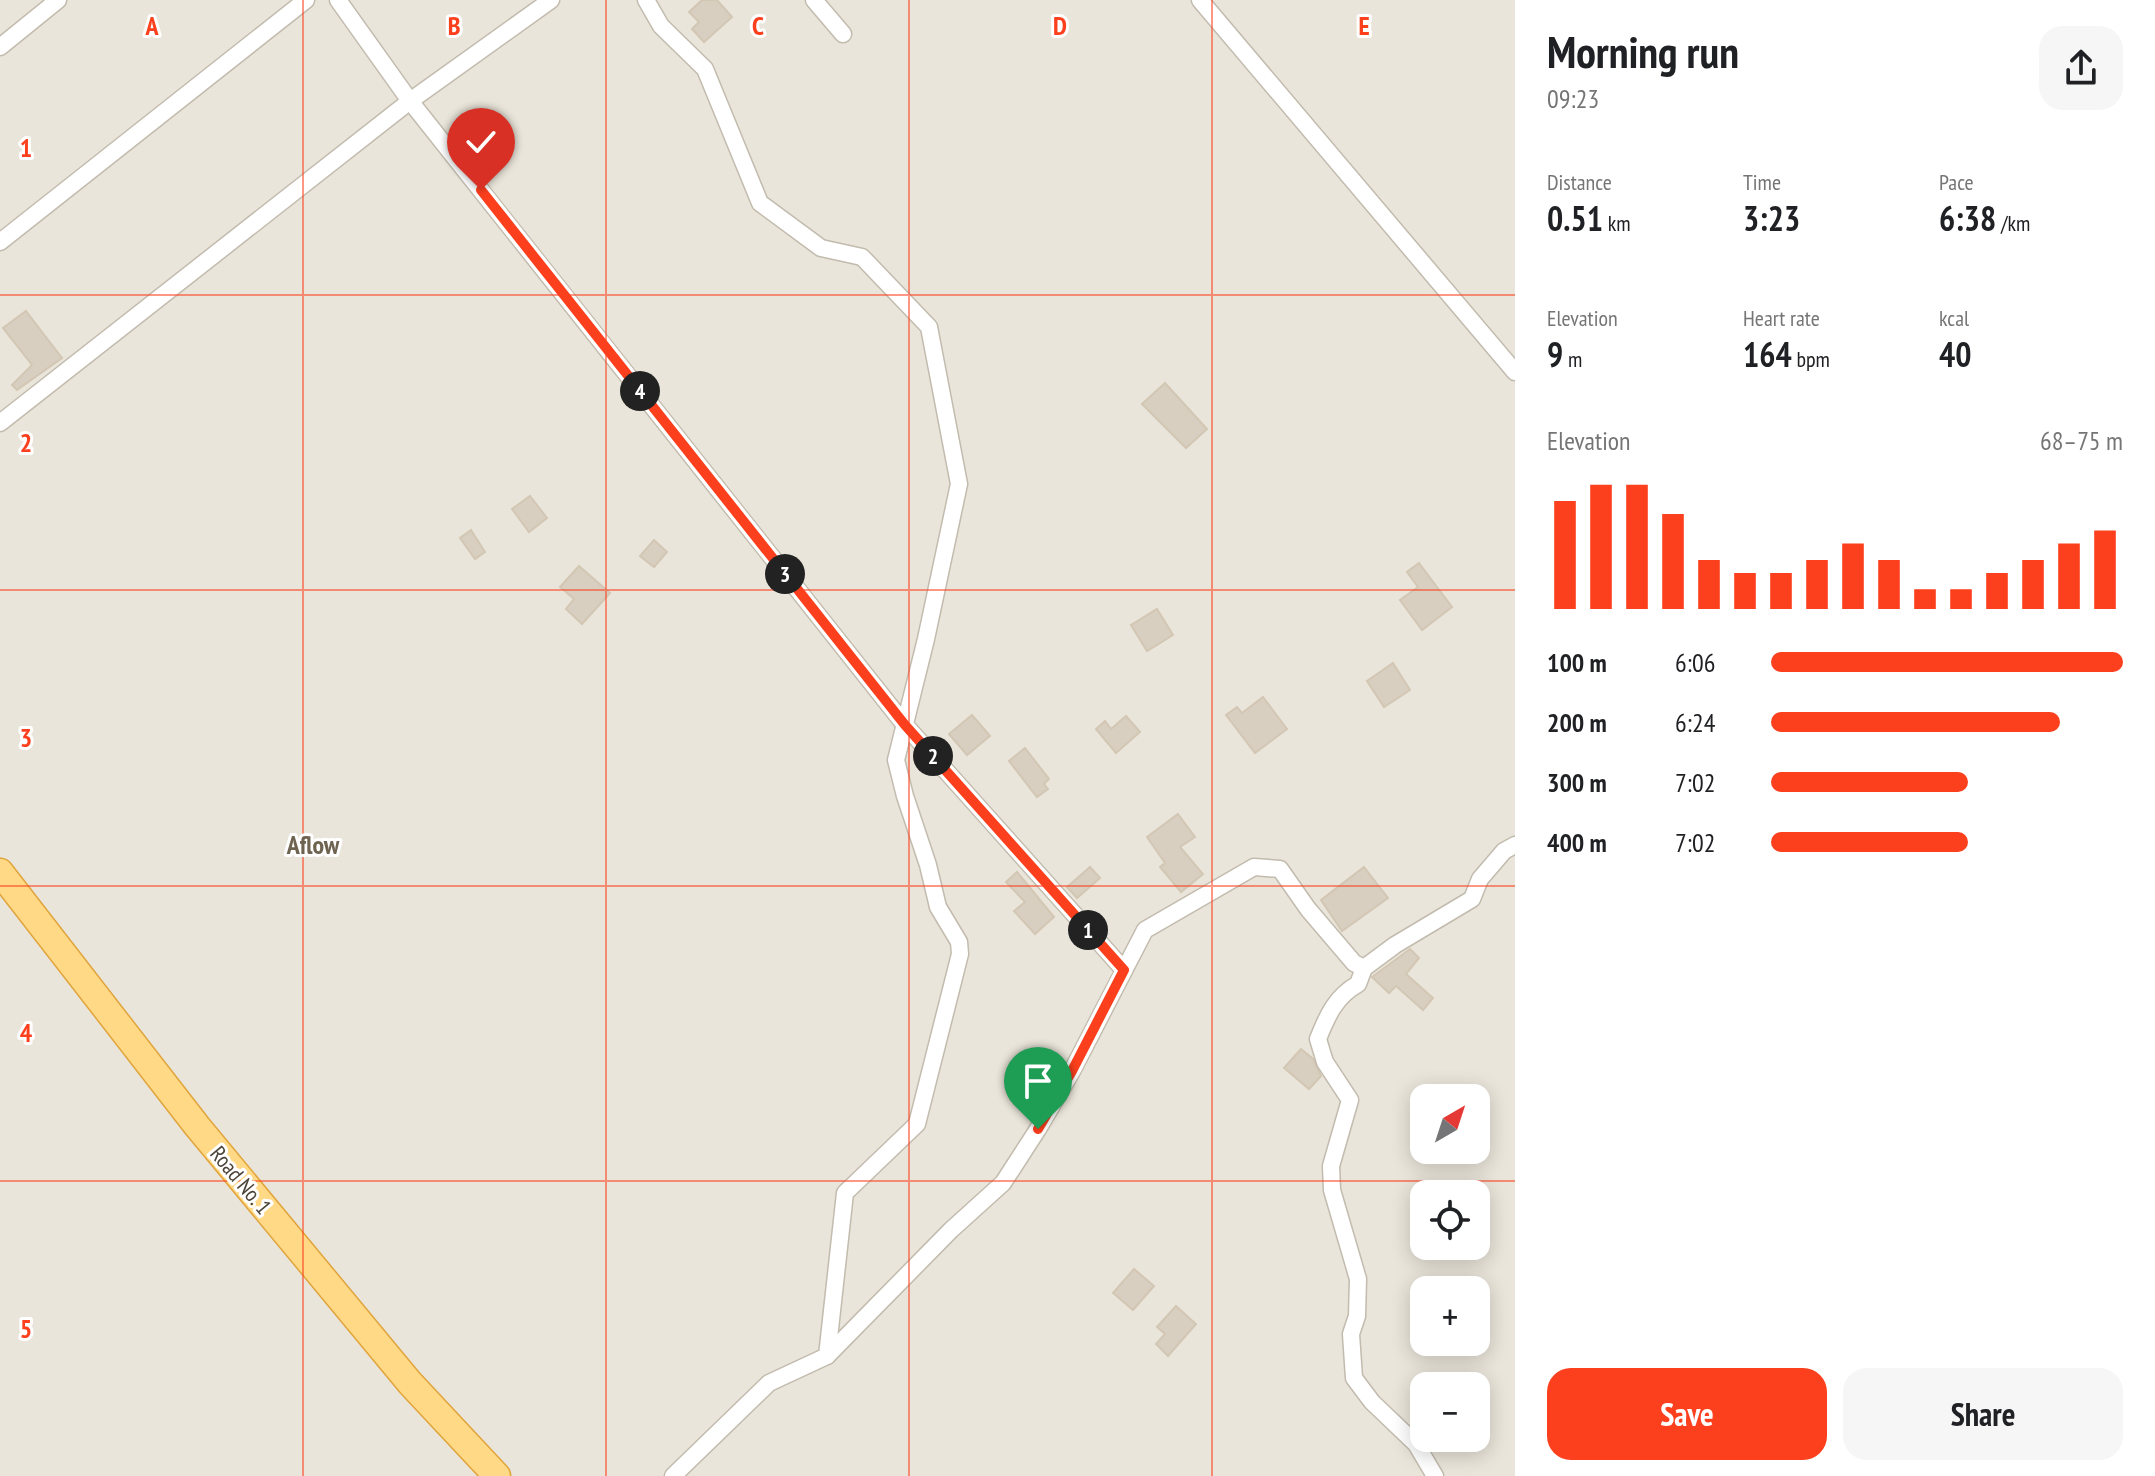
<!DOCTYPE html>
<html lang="en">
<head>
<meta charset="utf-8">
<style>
  body { margin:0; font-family:"PT Sans Narrow",sans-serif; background:#f6f6f6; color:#202124; height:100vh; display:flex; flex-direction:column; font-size:30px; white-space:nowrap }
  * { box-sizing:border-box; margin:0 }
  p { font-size:26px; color:#757577 }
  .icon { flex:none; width:44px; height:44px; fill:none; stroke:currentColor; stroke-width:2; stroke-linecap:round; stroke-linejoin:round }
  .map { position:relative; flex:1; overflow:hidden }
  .drawer { display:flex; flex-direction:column; background:#fff; width:640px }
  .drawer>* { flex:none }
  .needle { width:52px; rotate:39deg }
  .controls { position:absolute; left:1410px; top:1084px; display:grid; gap:16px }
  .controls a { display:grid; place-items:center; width:80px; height:80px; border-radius:16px; background:#fff; box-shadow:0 4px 20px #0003; font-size:40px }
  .pin { position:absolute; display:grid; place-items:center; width:68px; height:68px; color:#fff; margin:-82px -34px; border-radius:50% 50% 50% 0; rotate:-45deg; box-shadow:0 0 8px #0007 }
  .pin .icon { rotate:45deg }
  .km { position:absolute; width:40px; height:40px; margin:-20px; border-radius:50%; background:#222; color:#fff; font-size:22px; line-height:40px; text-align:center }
  .round { display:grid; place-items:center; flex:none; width:84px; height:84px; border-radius:24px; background:#f6f6f6 }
  .overview { display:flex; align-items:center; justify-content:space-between; height:136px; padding:0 32px }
  h1 { font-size:44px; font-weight:700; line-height:60px }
  .stats { display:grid; grid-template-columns:repeat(3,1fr); gap:12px; height:136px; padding:8px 32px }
  .stats div { display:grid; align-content:center }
  .stats b { font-size:34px; font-weight:700 }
  .stats small { font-size:22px; font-weight:400 }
  .stats p { font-size:22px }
  .chart { height:224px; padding:16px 32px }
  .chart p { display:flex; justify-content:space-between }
  .chart svg { width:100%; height:144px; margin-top:8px; stroke:#fc3f1d; stroke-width:6 }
  .primary-button { display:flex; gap:16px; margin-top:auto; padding:16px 32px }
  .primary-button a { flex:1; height:92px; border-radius:24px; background:#fc3f1d; color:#fff; font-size:32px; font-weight:700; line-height:92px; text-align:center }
  .primary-button a+a { background:#f6f6f6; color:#202124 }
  ul { padding:0 32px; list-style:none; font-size:26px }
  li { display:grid; grid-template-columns:128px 96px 1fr; align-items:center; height:60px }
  li i { height:20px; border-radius:10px; background:#fc3f1d }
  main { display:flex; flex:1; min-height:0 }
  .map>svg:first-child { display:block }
  .residential { fill:#eae5da; fill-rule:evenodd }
  .building { fill:#d8cfc1; stroke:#d3c7b4; stroke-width:2 }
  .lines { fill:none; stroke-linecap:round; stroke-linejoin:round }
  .minor-casing { stroke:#c2bbae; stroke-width:19 }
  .trunk-casing { stroke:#e0a43c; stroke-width:29 }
  .minor { stroke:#fff; stroke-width:16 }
  .trunk { stroke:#ffd985; stroke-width:26 }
  .route-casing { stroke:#fff; stroke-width:16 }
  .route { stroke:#fc3f1d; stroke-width:10 }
  .grid { fill:none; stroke:#fc3f1d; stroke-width:2; stroke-opacity:0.55 }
  .labels { text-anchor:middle; stroke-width:6; stroke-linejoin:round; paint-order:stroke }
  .street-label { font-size:22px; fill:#4b4439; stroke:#fff }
  .quarter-label { font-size:26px; font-weight:bold; fill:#6e6250; stroke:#fff }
  .grid-label { font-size:26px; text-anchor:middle; font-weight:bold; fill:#fc3f1d; stroke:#fff; stroke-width:6; stroke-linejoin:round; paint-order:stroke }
</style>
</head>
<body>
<main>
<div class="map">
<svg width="1515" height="1476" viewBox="0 0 1515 1476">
  <rect width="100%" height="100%" fill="#f6f3ec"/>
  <path class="residential" d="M0,0H1515V1476H0ZM1424,1098H1476V1150H1424ZM1424,1194H1476V1246H1424ZM1424,1290H1476V1342H1424ZM1424,1386H1476V1438H1424Z"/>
  <g class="building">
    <path d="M702,0H717L732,17L704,42L692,29L699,22L689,12Z"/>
    <path d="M26,311L62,358L17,390L12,385L32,365L3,328Z"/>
    <path d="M1165,383L1207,429L1186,448L1142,404Z"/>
    <path d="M530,496L547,518L529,532L512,509Z"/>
    <path d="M471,530L485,552L475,559L460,538Z"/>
    <path d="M654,540L667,552L654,567L640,556Z"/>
    <path d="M1419,563L1452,607L1422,630L1400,600L1418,587L1407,572Z"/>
    <path d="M579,566L610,593L582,624L566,609L574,599L560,587Z"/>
    <path d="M1157,609L1173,635L1147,651L1131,625Z"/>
    <path d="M1393,663L1410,690L1384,707L1367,681Z"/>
    <path d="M1263,697L1287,729L1255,753L1226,715L1237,707L1242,713Z"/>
    <path d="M972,715L990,736L967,755L949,734Z"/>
    <path d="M1126,716L1140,732L1116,753L1096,729L1105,721L1111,729Z"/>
    <path d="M1025,748L1049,779L1044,784L1048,789L1037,797L1009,761Z"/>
    <path d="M1178,814L1195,837L1180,847L1203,874L1181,892L1160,867L1165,863L1147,837Z"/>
    <path d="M1090,867L1100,878L1077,898L1067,887Z"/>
    <path d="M1364,867L1388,898L1342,931L1321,900Z"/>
    <path d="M1017,872L1054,917L1035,934L1014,911L1025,902L1006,882Z"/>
    <path d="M1410,949L1419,958L1406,974L1433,998L1423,1010L1396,986L1389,993L1372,977Z"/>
    <path d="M1301,1049L1313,1059L1321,1076L1309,1089L1284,1068Z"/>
    <path d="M1134,1269L1154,1286L1133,1310L1113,1293Z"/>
    <path d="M1176,1306L1196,1324L1168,1356L1156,1344L1165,1334L1157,1327Z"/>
  </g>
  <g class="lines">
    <defs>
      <g id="minor">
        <path d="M338,0L410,101L905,725L1124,970"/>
        <path d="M646,0L661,26L705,69L760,203L821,248L862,257L929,327L959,484L926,639L896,760L905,796L928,865L938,907L959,942L960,954L917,1124L845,1193L827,1356L769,1383L673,1476"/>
        <path d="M814,0L843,34"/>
        <path d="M1200,0L1515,372"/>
        <path d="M0,47L58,0"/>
        <path d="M0,242L306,0"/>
        <path d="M0,423L410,101L551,0"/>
        <path d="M1364,968L1358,984C1336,996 1327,1016 1318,1039L1325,1062L1350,1100L1331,1166L1332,1190L1358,1279L1357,1316L1351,1334L1354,1378L1372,1402L1416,1444L1435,1476"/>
        <path d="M827,1356L951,1230L1003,1183L1038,1129L1072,1071L1145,930L1254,867L1280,869L1308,909L1354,963L1364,968L1395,945L1472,899L1480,879L1504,851L1515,845"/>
      </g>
      <path id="trunk" d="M0,872L197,1126L410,1383L497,1476"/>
    </defs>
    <use href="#minor" class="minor-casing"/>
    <use href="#trunk" class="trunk-casing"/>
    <use href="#minor" class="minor"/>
    <use href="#trunk" class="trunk"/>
  </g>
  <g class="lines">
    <defs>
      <path id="route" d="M481,190L905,725L1124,970L1072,1071L1038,1129"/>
    </defs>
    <use href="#route" class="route-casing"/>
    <use href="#route" class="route"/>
  </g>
  <path class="grid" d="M303,0V1476M606,0V1476M909,0V1476M1212,0V1476M0,295H1515M0,590H1515M0,886H1515M0,1181H1515"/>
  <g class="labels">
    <g class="street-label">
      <text transform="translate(241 1180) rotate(50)" y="8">Road No. 1</text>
    </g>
    <g class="quarter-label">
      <text x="313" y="854">Aflow</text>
    </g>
  </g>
  <g class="grid-label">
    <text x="152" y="35">A</text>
    <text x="454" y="35">B</text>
    <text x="758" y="35">C</text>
    <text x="1060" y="35">D</text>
    <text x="1364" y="35">E</text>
    <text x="26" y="157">1</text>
    <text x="26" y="452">2</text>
    <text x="26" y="747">3</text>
    <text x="26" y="1042">4</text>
    <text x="26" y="1338">5</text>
  </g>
</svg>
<div class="controls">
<a><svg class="needle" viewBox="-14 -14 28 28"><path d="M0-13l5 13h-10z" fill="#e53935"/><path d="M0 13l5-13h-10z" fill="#757577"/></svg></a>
<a><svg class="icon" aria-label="locate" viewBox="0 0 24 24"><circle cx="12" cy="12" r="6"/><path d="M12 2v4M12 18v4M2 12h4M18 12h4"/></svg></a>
<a>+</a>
<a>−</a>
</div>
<div class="pin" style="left:1038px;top:1129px;background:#1e9e55"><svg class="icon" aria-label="arrive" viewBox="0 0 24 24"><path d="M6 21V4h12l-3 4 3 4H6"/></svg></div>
<div class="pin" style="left:481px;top:190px;background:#d93025"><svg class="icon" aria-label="check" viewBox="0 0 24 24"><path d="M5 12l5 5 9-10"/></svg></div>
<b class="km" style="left:1088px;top:930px">1</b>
<b class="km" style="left:933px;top:756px">2</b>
<b class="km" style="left:785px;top:574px">3</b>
<b class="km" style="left:640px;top:391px">4</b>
</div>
<section class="drawer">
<div class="overview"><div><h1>Morning run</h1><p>09:23</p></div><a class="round"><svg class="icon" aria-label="share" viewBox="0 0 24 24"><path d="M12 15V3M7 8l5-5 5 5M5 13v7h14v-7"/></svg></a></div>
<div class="stats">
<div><p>Distance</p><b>0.51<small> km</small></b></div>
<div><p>Time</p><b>3:23</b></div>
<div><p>Pace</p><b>6:38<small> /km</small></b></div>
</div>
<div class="stats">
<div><p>Elevation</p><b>9<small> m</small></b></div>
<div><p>Heart rate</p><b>164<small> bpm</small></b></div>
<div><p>kcal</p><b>40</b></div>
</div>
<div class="chart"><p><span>Elevation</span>68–75 m</p>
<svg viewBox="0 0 160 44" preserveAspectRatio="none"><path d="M5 44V11M15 44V6M25 44V6M35 44V15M45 44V29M55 44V33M65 44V33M75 44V29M85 44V24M95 44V29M105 44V38M115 44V38M125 44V33M135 44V29M145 44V24M155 44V20"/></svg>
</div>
<ul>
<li><b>100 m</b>6:06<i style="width:100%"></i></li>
<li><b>200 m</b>6:24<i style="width:82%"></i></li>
<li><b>300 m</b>7:02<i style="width:56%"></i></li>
<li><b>400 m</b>7:02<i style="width:56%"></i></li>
</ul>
<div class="primary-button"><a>Save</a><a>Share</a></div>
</section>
</main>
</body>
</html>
